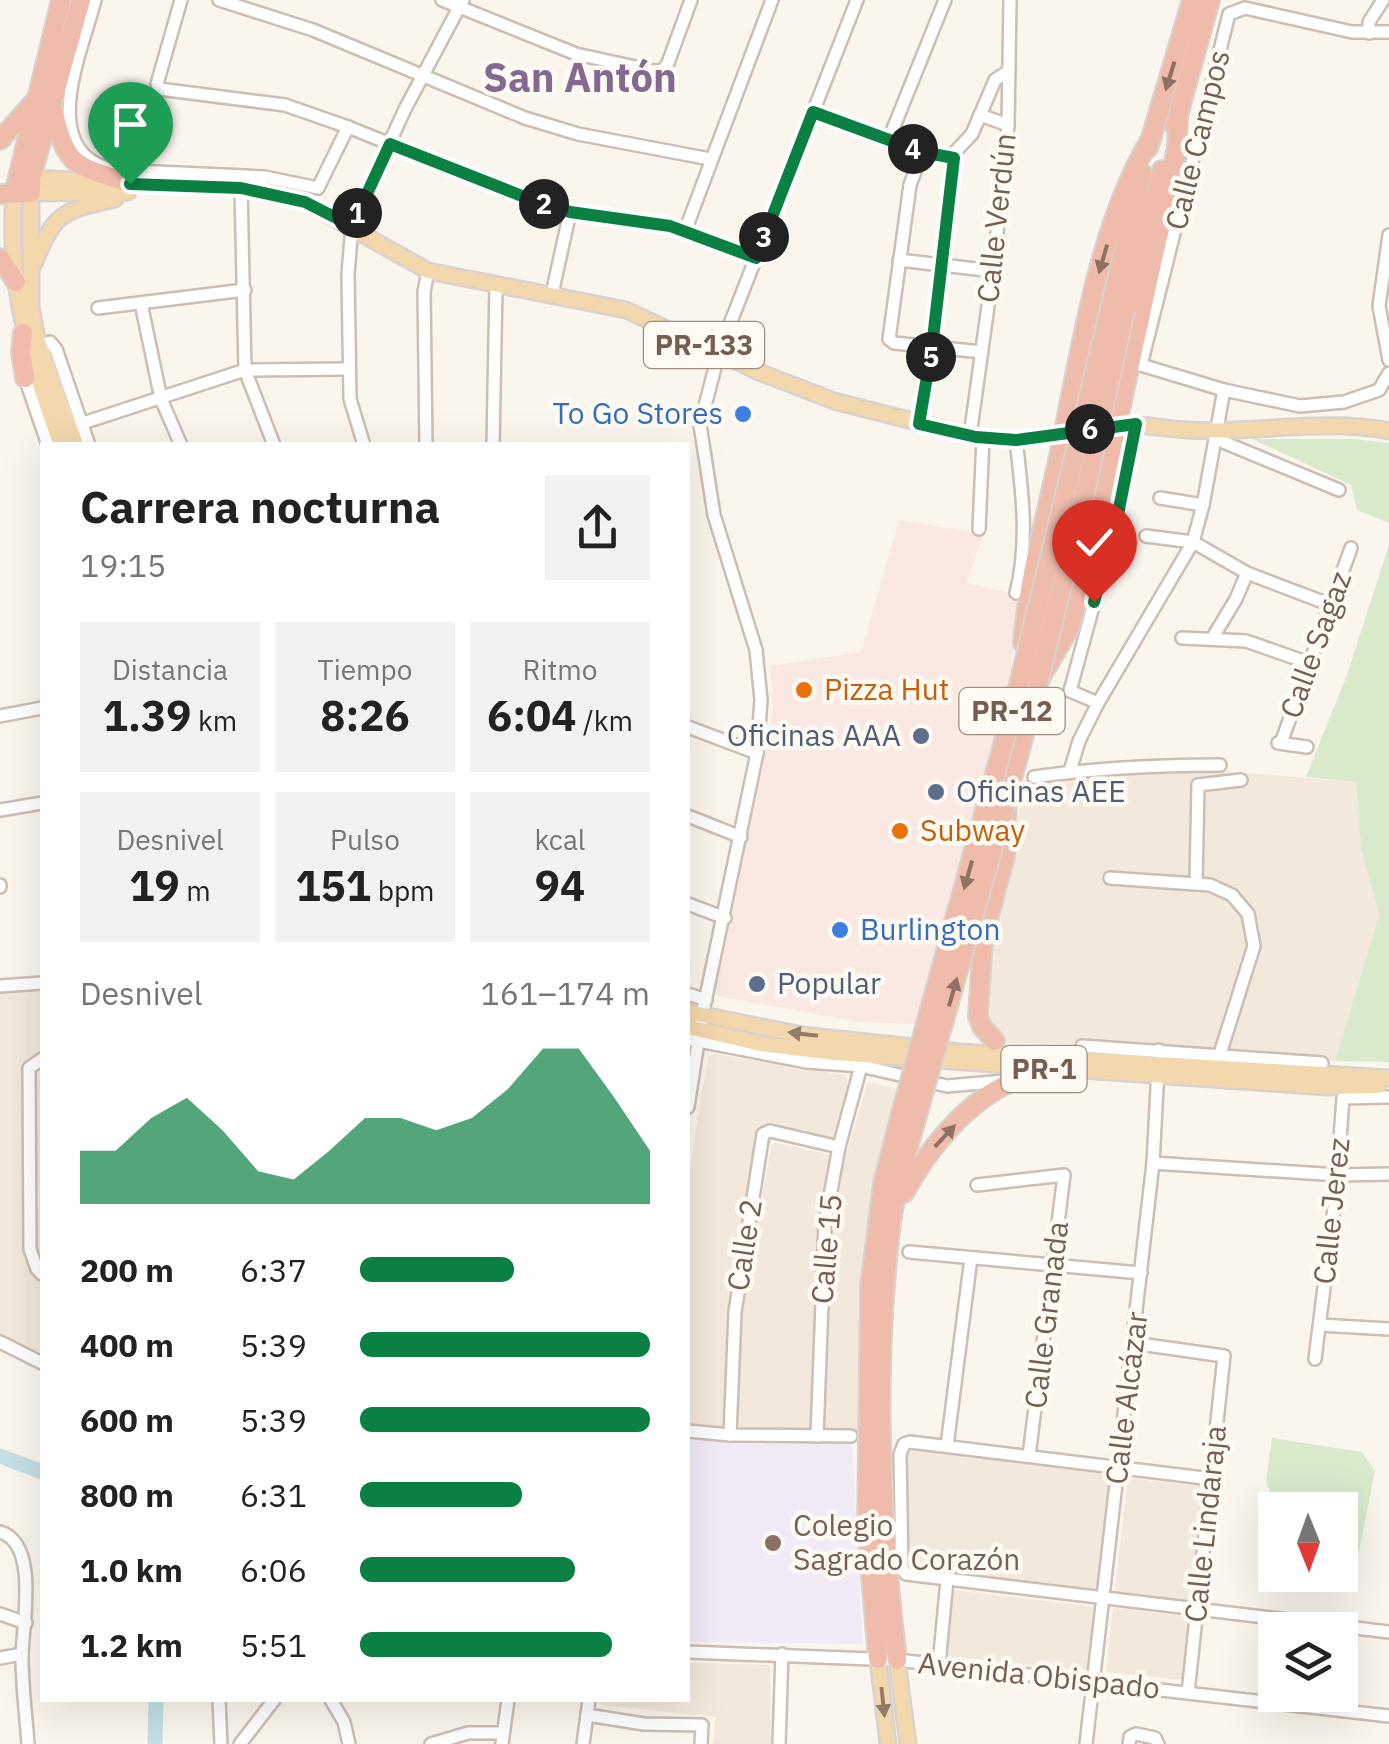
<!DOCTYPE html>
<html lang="es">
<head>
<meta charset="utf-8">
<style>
  body { margin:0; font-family:"IBM Plex Sans",sans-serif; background:#f2f2f2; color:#222; height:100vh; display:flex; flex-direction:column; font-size:38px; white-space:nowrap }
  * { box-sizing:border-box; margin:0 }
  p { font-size:32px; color:#767676 }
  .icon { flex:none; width:55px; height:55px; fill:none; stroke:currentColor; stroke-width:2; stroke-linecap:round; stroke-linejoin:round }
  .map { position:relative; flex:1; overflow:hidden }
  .details { position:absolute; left:40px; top:442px; width:650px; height:1260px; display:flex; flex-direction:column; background:#fff; border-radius:0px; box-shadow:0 10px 40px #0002 }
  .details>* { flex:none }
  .needle { width:65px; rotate:179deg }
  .tools { position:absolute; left:1258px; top:1492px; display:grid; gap:20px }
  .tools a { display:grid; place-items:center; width:100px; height:100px; border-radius:0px; background:#fff; box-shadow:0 10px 40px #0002; font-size:50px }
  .pin { position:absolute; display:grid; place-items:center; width:85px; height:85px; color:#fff; margin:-102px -42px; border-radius:50% 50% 50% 0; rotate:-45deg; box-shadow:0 0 10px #0007 }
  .pin .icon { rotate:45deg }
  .km { position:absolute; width:50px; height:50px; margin:-25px; border-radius:50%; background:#222; color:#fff; font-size:28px; line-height:50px; text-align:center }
  .round { display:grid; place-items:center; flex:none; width:105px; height:105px; border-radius:0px; background:#f2f2f2 }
  .head { display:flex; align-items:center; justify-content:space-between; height:170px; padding:0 40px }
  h1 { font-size:45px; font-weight:700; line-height:75px }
  .stats { display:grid; grid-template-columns:repeat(3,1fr); gap:15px; height:170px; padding:10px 40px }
  .stats div { display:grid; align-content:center; border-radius:0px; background:#f2f2f2; text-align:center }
  .stats b { font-size:42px; font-weight:700 }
  .stats small { font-size:28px; font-weight:400 }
  .stats p { font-size:28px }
  .chart { height:280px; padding:20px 40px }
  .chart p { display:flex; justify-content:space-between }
  .chart svg { width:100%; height:180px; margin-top:10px; fill:#0b8043; opacity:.7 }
  ul { padding:0 40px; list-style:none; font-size:32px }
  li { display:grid; grid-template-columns:160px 120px 1fr; align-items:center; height:75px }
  li i { height:25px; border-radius:12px; background:#0b8043 }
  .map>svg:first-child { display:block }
  .residential { fill:#f3e8dc }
  .commercial { fill:#fae9e3 }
  .education { fill:#f3eaf8 }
  .green { fill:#d8e9cc }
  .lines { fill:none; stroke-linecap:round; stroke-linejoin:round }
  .river { stroke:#c3e0e4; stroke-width:15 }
  .minor-casing { stroke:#cdbeb3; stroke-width:16 }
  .major-casing { stroke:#d9d2ce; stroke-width:19 }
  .highway-casing { stroke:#d9d2ce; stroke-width:22 }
  .minor { stroke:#fff; stroke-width:11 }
  .major { stroke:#f3d8ad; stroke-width:14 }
  .highway { stroke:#efbcab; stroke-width:18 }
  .highway-bridge-casing { stroke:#d9d2ce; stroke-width:22; stroke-linecap:butt }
  .highway-bridge { stroke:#efbcab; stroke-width:18 }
  .oneway { fill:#8e7163 }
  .oneway2 { fill:#957c68 }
  .route-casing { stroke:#fff; stroke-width:20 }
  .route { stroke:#0b8043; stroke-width:12 }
  .shop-dot { fill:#3f7fe0; stroke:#fefaf4; stroke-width:4 }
  .food-dot { fill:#e8710a; stroke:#fefaf4; stroke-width:4 }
  .service-dot { fill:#5c6f8a; stroke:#fefaf4; stroke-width:4 }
  .education-dot { fill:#8d6e63; stroke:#fefaf4; stroke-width:4 }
  .labels { text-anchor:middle; stroke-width:9; stroke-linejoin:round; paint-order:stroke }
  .shield { fill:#fefaf4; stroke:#9f8d82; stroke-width:2.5 }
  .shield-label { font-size:28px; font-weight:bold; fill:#765e51 }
  .street-label { font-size:30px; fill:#765e51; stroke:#fefaf4 }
  .shop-label { font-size:30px; fill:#366cbe; stroke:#fefaf4; text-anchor:end }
  .food-label { font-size:30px; fill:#c56008; stroke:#fefaf4; text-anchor:start }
  .service-label { font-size:30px; fill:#4e5e75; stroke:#fefaf4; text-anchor:start }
  .education-label { font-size:30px; fill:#785e54; stroke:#fefaf4; text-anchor:start }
  .district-label { font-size:40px; font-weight:bold; fill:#836a90; stroke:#fefaf4 }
</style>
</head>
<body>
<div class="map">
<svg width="1389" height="1744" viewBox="0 0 1389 1744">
  <rect width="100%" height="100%" fill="#fbf6ed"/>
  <g class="residential">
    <path d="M1186,768L1356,782L1361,848L1379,915L1335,1061L1120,1045L1013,1043L997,1040L976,993L1012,859L1024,780Z"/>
    <path d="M42,990V1056L29,1059L24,1067L23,1081L26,1255L30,1269L42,1283V1353L0,1336V992Z"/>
    <path d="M715,1054L845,1075L851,1089L836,1136L831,1141L771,1125L758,1133L727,1429L688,1428V1180L708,1057Z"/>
    <path d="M36,1066H42V1269L36,1250Z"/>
    <path d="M868,1082L900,1089L865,1244L860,1432H825L829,1255L842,1168Z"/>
    <path d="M776,1143L827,1154L830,1158L817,1258L811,1434L736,1433L735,1429L739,1316L772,1144Z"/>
    <path d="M908,1450L1111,1473L1097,1591L905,1568Z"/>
    <path d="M1128,1478L1207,1487L1192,1605L1114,1595Z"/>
    <path d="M954,1590L1095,1607L1087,1671L945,1656Z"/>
    <path d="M1113,1608L1190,1617L1183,1680L1106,1672Z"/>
    <path d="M688,1663L770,1665L771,1744H713L716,1717L601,1705L602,1700H688Z"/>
  </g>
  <path class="commercial" d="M899,520L983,534L967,583L1022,596L1006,700L917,1024L860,1022L711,995L769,737L773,705L770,666L861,652Z"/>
  <path class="education" d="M688,1439L733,1444H852L863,1644L688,1642Z"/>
  <g class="green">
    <path d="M1252,439H1355L1389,443V523L1357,510L1351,485Z"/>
    <path d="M1389,545V1062L1335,1061L1379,915L1361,848L1356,782L1306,777L1347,675Z"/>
    <path d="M1272,1438L1362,1452L1375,1471L1358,1556L1340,1553V1510L1275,1509L1266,1480Z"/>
  </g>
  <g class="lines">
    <g class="river">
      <path d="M0,1456L42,1472"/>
      <path d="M155,1744L156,1700"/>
    </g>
    <defs>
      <g id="minor">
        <path d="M95,0C82,52 35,152 114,170L264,177L318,188L348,127"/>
        <path d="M181,0L157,84L159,89L285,105L348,127L527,199L570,212L670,226L756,258"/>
        <path d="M219,0L313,30L525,118L578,134L710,159"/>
        <path d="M442,0L576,54L654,71H662L668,63L691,0"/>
        <path d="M1389,32H1352L1245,8L1229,14L1141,365L1224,390L1300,406L1344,402L1379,390L1389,373"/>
        <path d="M1369,33V22L1383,0"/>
        <path d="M813,111L922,152L954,158"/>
        <path d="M980,115L1008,125"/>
        <path d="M889,139L945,0"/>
        <path d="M922,152L910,185L889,339L894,343L982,352"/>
        <path d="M241,188L245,370L274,445"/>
        <path d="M685,231L772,0"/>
        <path d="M1389,235L1379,306L1389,360"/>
        <path d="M899,260L993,271"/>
        <path d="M552,294L570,212"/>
        <path d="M141,303L161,399L181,445"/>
        <path d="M98,308L245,290"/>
        <path d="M39,345L50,342L56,349L89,445"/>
        <path d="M25,378L48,445"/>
        <path d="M80,424L245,370L349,369"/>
        <path d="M919,424L933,347L955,152L972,134L995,80L1009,71"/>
        <path d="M970,436L994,263L1008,125L1010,0"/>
        <path d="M1216,439L1339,490"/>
        <path d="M364,445L350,399L348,275L352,225L405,109L463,0"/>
        <path d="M426,445L424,292L428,271"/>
        <path d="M493,445L496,286"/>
        <path d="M1160,498L1203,505"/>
        <path d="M979,529L983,438"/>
        <path d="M1146,536L1193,542L1247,573L1331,605"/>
        <path d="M1016,593C1029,542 1022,491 1016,440"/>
        <path d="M1213,637L1236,599L1247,573"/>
        <path d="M1182,638L1246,641L1309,663"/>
        <path d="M1098,703L1070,691L1118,515L1136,424"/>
        <path d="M0,716L42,708"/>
        <path d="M688,727L757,753"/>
        <path d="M1278,743L1307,747"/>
        <path d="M1281,743L1351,548"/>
        <path d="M1070,771L1079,741L1098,703L1193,542L1203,505L1224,390"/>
        <path d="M1034,777C1096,768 1157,765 1220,765"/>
        <path d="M0,810L42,803"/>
        <path d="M688,816L741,837"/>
        <path d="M1110,878L1210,885L1232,895L1248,914L1254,946L1219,1057"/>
        <path d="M1196,884L1198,785L1241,780"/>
        <path d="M0,885V887"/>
        <path d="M688,904L725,918"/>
        <path d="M0,986L42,983"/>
        <path d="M688,994L706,1000"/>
        <path d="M688,1039L807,1062L861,1066L947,1086L1016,1080H1075"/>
        <path d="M1082,1046L1322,1063"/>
        <path d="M42,1059L29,1068L30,1249L37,1269L42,1274"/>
        <path d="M688,1107L702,1016L757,753L761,700L756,650L714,515L700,425L719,352L857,0"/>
        <path d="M1153,1163L1338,1175L1389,1174"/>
        <path d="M977,1185L1064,1175L1029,1456"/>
        <path d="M909,1252L1141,1273"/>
        <path d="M1320,1325L1389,1329"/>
        <path d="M0,1342L42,1363"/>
        <path d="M1133,1343L1224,1356L1188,1693"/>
        <path d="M1315,1359L1336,1192L1343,1098L1389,1097"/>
        <path d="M688,1431L730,1435L851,1436"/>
        <path d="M730,1435L735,1312L763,1134L770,1131L839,1147"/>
        <path d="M817,1436L825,1223L839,1147L861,1066"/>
        <path d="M947,1446L971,1258"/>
        <path d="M1212,1479L910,1442L904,1444L900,1454L902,1569L906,1574L1389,1632"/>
        <path d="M0,1532C40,1543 22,1627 22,1657C22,1686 26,1715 28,1744"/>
        <path d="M0,1614L26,1623"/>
        <path d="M688,1652L897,1660L1389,1716"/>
        <path d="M0,1658L22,1654"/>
        <path d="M939,1664L947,1580"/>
        <path d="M219,1700L221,1744"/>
        <path d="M331,1700L344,1722L349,1744"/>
        <path d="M587,1715L644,1724L702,1725L701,1744"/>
        <path d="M240,1744L274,1700"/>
        <path d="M431,1744L468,1733H503"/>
        <path d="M502,1744L508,1700"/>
        <path d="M583,1744L589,1700"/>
        <path d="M779,1744L782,1654"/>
        <path d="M1086,1744L1153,1163L1159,1050"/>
        <path d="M1129,1744L1130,1737L1136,1734L1155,1738L1158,1744"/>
      </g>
      <g id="major">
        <path d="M31,178L241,188L305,202L428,271L626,310L759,372L834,401L976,437L1016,440L1070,432"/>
        <path d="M14,194C7,287 29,359 61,445"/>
        <path d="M34,264C55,211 63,211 115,199"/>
        <path d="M1111,426C1137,422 1162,429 1188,430C1254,434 1323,418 1389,431"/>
        <path d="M76,445L37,339L31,307V193L128,192"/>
        <path d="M688,1012L802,1035L960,1052L1389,1078"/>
        <path d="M688,1027L761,1044L835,1053L1327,1087L1378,1086"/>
        <path d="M878,1659L888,1744"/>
        <path d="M897,1660L908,1744"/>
      </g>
      <g id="highway">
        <path d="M53,109C67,171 76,164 131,184"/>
        <path d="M1175,126L1210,0"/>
        <path d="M0,140L33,103"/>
        <path d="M1148,148L1192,0"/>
        <path d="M0,194L31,193V178L81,0"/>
        <path d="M14,194L61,0"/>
        <path d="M0,258L16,282"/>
        <path d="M1111,305L1142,173"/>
        <path d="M1125,310L1162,170"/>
        <path d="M23,333L21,352L25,378"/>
        <path d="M1023,643C1028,582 1045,521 1058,461C1079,361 1098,223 1152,137"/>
        <path d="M995,1041L982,1027L978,1016L983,938L1005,856L1007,798L1038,682L1069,629L1080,593L1170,181L1177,147L1178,115"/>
        <path d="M904,1193C929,1148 967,1100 1016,1080"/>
        <path d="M878,1659L867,1529L870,1287L883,1184L901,1114"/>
        <path d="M897,1660C880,1521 874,1379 889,1239C893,1198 905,1158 916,1119"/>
      </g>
    </defs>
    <use href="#minor" class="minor-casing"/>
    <use href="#major" class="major-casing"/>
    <use href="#highway" class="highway-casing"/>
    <use href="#minor" class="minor"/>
    <use href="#major" class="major"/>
    <use href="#highway" class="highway"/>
    <defs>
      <g id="highway-bridge">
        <path d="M1038,682L1086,488L1125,310"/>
        <path d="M901,1114L1013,709L1111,305"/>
        <path d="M916,1119L1007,798"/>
      </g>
    </defs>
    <use href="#highway-bridge" class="highway-bridge-casing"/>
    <use href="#highway-bridge" class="highway-bridge"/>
  </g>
  <defs><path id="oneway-solid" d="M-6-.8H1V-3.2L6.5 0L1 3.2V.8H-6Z" transform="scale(2.5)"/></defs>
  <g class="oneway">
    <use href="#oneway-solid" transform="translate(1170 76) rotate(107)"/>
    <use href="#oneway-solid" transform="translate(1103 259) rotate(106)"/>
    <use href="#oneway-solid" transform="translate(968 875) rotate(106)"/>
    <use href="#oneway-solid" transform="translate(953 992) rotate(-74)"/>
    <use href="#oneway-solid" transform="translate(945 1136) rotate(-47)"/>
  </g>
  <g class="oneway2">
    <use href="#oneway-solid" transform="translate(803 1034) rotate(-173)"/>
    <use href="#oneway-solid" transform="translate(883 1702) rotate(84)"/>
  </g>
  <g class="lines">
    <defs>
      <path id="route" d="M130,184L241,188L305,202L352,226L390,144L527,198L570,212L670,226L756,258L813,112L922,152L954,158L932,347L919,424L976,437L1016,440L1136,424L1118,514L1094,602"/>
    </defs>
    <use href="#route" class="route-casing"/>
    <use href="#route" class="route"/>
  </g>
  <g class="shop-dot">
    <circle cx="743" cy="414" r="10"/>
    <circle cx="840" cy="930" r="10"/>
  </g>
  <g class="food-dot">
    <circle cx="804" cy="690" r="10"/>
    <circle cx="900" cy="831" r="10"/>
  </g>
  <g class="service-dot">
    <circle cx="921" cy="736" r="10"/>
    <circle cx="936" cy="792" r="10"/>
    <circle cx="757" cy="984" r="10"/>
  </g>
  <circle class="education-dot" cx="773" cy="1543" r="10"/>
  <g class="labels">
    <g class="shield">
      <rect x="644" y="322" width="120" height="46" rx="8"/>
      <rect x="959.5" y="688" width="105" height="46" rx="8"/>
      <rect x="1001.5" y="1046" width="85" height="46" rx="8"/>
    </g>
    <g class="shield-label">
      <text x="704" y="355">PR-133</text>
      <text x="1012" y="721">PR-12</text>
      <text x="1044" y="1079">PR-1</text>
    </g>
    <g class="street-label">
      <text transform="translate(1198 140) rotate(-76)" y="10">Calle Campos</text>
      <text transform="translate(997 218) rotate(-84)" y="10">Calle Verdún</text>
      <text transform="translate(1316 645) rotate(-70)" y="10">Calle Sagaz</text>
      <text transform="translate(1332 1211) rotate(-84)" y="10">Calle Jerez</text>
      <text transform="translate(745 1245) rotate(-81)" y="10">Calle 2</text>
      <text transform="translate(827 1249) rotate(-85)" y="10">Calle 15</text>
      <text transform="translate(1047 1315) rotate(-83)" y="10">Calle Granada</text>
      <text transform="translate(1127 1398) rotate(-83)" y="10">Calle Alcázar</text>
      <text transform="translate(1206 1524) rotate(-84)" y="10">Calle Lindaraja</text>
      <text transform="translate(1039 1676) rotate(6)" y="10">Avenida Obispado</text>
    </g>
    <g class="shop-label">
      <text x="723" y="424">To Go Stores</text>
      <text x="860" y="940" text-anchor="start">Burlington</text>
    </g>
    <g class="food-label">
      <text x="824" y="700">Pizza Hut</text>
      <text x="920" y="841">Subway</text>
    </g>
    <g class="service-label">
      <text x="901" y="746" text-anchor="end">Oficinas AAA</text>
      <text x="956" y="802">Oficinas AEE</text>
      <text x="777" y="994">Popular</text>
    </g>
    <g class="education-label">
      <text x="793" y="1536">Colegio<tspan x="793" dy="34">Sagrado Corazón</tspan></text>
    </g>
    <g class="district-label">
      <text x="580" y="92">San Antón</text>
    </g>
  </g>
</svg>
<div class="tools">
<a><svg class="needle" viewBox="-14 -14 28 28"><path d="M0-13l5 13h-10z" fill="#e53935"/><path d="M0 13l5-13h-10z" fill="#767676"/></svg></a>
<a><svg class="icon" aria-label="layers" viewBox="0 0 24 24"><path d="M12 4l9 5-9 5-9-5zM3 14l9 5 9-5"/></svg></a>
</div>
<div class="pin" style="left:130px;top:184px;background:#1e9e55"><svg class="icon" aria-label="arrive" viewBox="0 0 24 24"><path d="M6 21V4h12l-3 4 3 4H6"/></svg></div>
<div class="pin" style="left:1094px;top:602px;background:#d93025"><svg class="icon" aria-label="check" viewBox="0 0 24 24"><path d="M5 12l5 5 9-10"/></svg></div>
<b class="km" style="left:357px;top:213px">1</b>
<b class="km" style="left:544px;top:204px">2</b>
<b class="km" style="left:764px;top:237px">3</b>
<b class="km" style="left:913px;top:149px">4</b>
<b class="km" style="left:931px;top:357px">5</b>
<b class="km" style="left:1090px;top:429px">6</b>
<section class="details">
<div class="head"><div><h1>Carrera nocturna</h1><p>19:15</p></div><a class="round"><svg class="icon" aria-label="share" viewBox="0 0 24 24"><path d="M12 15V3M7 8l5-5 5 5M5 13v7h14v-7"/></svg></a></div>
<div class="stats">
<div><p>Distancia</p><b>1.39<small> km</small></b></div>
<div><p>Tiempo</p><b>8:26</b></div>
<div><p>Ritmo</p><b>6:04<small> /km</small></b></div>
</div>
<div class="stats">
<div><p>Desnivel</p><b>19<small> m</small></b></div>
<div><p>Pulso</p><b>151<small> bpm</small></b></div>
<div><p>kcal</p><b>94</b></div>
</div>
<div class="chart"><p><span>Desnivel</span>161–174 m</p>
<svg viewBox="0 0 160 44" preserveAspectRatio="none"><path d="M0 44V31L10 31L20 23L30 18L40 26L50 36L60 38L70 31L80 23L90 23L100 26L110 23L120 16L130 6L140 6L150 18L160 31V44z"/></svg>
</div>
<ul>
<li><b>200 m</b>6:37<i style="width:53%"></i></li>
<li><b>400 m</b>5:39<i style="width:100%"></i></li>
<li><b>600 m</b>5:39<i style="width:100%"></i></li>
<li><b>800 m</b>6:31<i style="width:56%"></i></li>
<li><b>1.0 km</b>6:06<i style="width:74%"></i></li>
<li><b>1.2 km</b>5:51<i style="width:87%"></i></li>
</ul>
</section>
</div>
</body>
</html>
